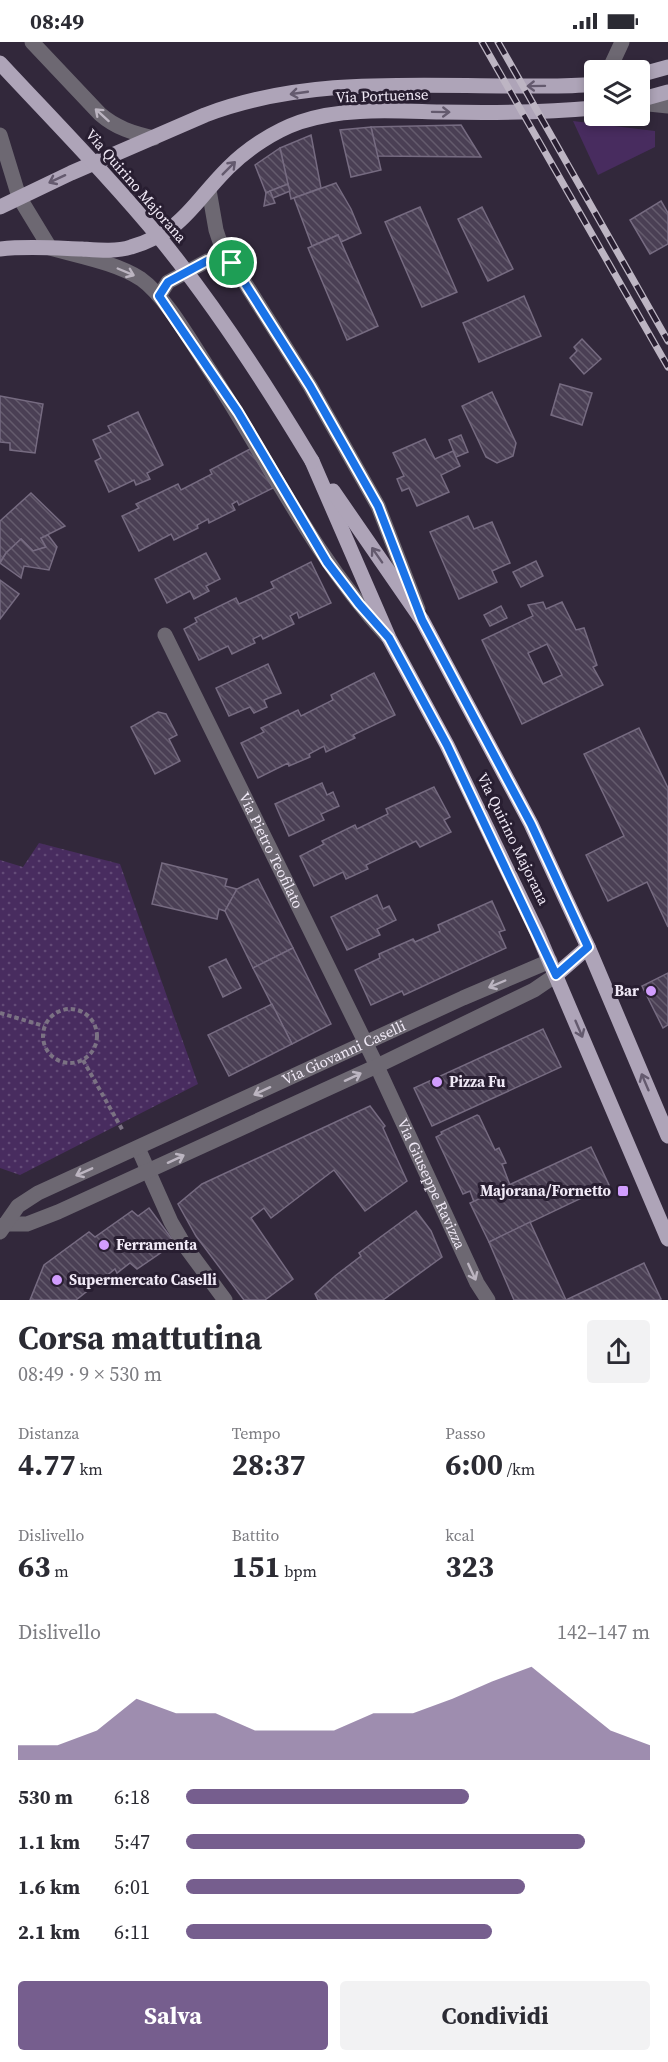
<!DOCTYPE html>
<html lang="it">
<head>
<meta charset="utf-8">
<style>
  body { margin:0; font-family:"Source Serif 4",serif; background:#f2f2f3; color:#2b2b33; height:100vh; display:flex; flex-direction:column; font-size:22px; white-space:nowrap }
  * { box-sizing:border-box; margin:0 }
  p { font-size:20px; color:#7c7c81 }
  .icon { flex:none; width:33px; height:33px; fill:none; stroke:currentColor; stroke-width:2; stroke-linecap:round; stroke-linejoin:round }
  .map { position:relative; height:1258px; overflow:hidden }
  .details { display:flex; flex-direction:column; background:#fff; flex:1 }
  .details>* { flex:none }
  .fabs { position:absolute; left:584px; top:18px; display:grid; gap:12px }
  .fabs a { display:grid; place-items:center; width:66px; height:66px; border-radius:6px; background:#fff; box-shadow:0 3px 9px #0003; font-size:30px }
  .pin { position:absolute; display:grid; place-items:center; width:51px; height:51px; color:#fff; margin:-26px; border:3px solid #fff; border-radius:50%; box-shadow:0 2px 6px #0007 }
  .round { display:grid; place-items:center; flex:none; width:63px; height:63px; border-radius:6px; background:#f2f2f3 }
  .head { display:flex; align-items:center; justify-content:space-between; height:102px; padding:0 18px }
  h1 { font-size:33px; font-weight:700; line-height:45px }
  .metrics { display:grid; grid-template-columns:repeat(3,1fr); gap:9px; height:102px; padding:6px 18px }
  .metrics div { display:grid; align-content:center }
  .metrics b { font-size:30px; font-weight:700 }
  .metrics small { font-size:16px; font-weight:400 }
  .metrics p { font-size:16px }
  .chart { height:168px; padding:12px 18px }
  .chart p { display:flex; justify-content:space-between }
  .chart svg { width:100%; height:108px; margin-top:6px; fill:#765e8e; opacity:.7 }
  .cta { display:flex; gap:12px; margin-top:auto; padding:12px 18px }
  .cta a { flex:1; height:69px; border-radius:6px; background:#765e8e; color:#fff; font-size:24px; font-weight:700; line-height:69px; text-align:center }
  .cta a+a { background:#f2f2f3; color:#2b2b33 }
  ul { padding:0 18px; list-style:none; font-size:20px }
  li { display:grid; grid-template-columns:96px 72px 1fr; align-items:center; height:45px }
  li i { height:15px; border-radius:8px; background:#765e8e }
  .status { display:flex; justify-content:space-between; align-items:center; height:42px; padding:0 30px; background:#fff; direction:ltr }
  .status svg { height:16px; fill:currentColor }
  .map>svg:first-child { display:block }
  .green { fill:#482c5f }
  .park { fill:url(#park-dots) }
  .building { fill:url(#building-back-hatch); stroke:#766b81; stroke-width:1.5; fill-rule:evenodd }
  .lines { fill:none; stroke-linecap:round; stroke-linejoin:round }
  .path { stroke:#7b7283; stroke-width:4; stroke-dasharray:4.5 3; stroke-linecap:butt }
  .minor { stroke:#6d6872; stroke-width:15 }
  .major { stroke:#aea4b8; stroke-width:15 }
  .rail-casing { stroke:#bdb5c3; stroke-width:7 }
  .rail { stroke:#281e31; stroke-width:4.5; stroke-dasharray:14; stroke-linecap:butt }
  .major-bridge { stroke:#aea4b8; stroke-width:15 }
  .oneway { stroke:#645a6e }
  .oneway2 { stroke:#bcb5c1 }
  .route-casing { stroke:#fff; stroke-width:12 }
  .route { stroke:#1a73e8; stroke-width:8 }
  .poi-dot { fill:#d19dfe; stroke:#281e31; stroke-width:2 }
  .labels { text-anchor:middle; stroke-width:6; stroke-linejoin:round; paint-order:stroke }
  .street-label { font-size:15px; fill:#f0e9f6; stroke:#281e31 }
  .poi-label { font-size:15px; font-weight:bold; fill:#f0e9f6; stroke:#281e31; text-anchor:start }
</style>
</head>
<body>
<div class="status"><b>08:49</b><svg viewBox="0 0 49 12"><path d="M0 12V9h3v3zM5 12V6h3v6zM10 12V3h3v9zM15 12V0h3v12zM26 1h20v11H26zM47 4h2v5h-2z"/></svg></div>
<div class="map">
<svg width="668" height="1258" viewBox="0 0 668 1258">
  <defs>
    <pattern id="park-dots" width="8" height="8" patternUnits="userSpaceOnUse" patternTransform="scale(1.5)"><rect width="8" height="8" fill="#482c5f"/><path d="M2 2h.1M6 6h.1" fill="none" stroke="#634b77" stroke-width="1.8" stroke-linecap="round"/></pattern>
    <pattern id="building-back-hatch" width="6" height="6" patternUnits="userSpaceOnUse" patternTransform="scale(1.5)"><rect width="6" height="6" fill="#4a3f54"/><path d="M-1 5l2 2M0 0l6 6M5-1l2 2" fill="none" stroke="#645b6d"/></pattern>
  </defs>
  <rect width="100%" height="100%" fill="#32283b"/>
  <path class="green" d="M573,79L655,89V105L598,133Z"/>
  <path class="park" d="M39,801L120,822L198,1042L20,1133L0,1126V818L23,825Z"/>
  <g class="building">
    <path d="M461,83L481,115L377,114L371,85Z"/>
    <path d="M371,85L381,128L351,135L340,88Z"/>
    <path d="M311,93L321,146L291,157L280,106Z"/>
    <path d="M280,106L288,142L266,151L255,123Z"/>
    <path d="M336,141L351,167L361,191L341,200L338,193L312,204L294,156Z"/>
    <path d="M288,142L290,149L273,156L270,149Z"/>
    <path d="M270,149L275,161L264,164L266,151Z"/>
    <path d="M661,159L668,171V202L650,212L630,178Z"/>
    <path d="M420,165L457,250L422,265L385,180Z"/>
    <path d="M482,165L513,227L488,239L458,177Z"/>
    <path d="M338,193L378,284L347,298L308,206Z"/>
    <path d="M524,254L541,294L479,320L463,281Z"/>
    <path d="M582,297L601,317L584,332L570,316L577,309L574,305Z"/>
    <path d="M560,342L592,351L582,383L551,373Z"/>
    <path d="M492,350L516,401L513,414L497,421L486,415L462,364Z"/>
    <path d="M0,354L43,362L35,411L10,408V401L0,400Z"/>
    <path d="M138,370L163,423L147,431L150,437L136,443L134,438L109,450L95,419L101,416L93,398L111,390L108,384Z"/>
    <path d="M461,393L468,410L456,415L449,398Z"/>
    <path d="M425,397L435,417L453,409L460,424L441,433L449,450L417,464L409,446L402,449L397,437L404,434L393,411Z"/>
    <path d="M250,407L273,446L239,463L237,459L232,462L235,468L209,481L208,477L197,483L198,486L174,498L171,492L139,509L122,474L139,466L136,462L178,442L181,448L212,432L210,428Z"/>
    <path d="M31,451L65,484L41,496L46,505L33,509L21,497L6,511L0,520V479Z"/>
    <path d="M468,474L474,487L492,480L510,521L492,529L497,540L459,557L430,490Z"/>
    <path d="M48,493L57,505L49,528L24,524L21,536L0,521L6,511L21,497L33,509L46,505L41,496Z"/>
    <path d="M206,511L220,537L206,544L209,549L194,557L190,549L167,561L155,537Z"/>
    <path d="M536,519L543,534L521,545L513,530Z"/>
    <path d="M311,520L331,561L299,576L297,570L290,574L294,582L263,597L261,593L253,597L255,601L232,612L228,604L199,618L184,587L197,580L195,576L236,556L239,562L274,546L271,540Z"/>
    <path d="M0,538L19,552L0,577Z"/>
    <path d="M543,560L546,567L562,560L576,588L584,586L597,623L593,625L603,643L522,682L482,598L533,574L528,563ZM547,602L562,633L543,642L528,611Z"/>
    <path d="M501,564L507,576L490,584L484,573Z"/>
    <path d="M268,622L281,651L264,658L267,665L254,671L250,665L229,674L216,646Z"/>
    <path d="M374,631L395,673L353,693L355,696L326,710L324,704L309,712L310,715L289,724L288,721L258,736L241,701L264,690L261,686L298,668L301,674L333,658L331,653Z"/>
    <path d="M158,670L166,672L177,693L169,697L180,719L155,732L131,685Z"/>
    <path d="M639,686L668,746V885L647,840L608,859L586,813L624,794L584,712Z"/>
    <path d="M322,741L327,753L333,750L339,764L321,772L324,778L289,794L275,762Z"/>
    <path d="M434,745L450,775L444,778L451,790L420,805L416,799L366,823L368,827L346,837L343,830L314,844L300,814L324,802L322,799L355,783L357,787L388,772L386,767Z"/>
    <path d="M162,821L227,837L225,844L237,847L225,869L219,867L217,877L152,862Z"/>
    <path d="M258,837L293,906L253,926L225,869L237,847Z"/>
    <path d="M377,853L383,867L389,864L396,878L377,887L380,893L347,908L331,875Z"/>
    <path d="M492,859L505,888L499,890L506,906L404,953L402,949L371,963L355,928L380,916L379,912L413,897L415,900L440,889L438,883Z"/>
    <path d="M293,906L331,982L292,1002L253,926Z"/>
    <path d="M226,917L241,946L223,955L209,925Z"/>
    <path d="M668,931V983L663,986L642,944Z"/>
    <path d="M272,962L292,1002L229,1034L208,993Z"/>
    <path d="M543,987L561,1025L432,1084L414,1046Z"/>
    <path d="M370,1064L385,1084L383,1086L407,1139L365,1169L334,1128L271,1176L264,1166L251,1176L293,1237L265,1258H244L196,1194L178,1162L202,1142Z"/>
    <path d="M477,1073L479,1074L495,1108L499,1106L506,1121L502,1122L510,1143L474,1160L470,1149L463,1152L436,1095L442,1092L441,1090Z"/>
    <path d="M591,1105L609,1143L489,1200L470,1161Z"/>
    <path d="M149,1166L175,1201L137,1227L130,1221L117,1231L115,1227L76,1258H30L44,1223L89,1190L95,1195L132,1169L138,1174Z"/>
    <path d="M416,1169L431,1189L442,1215L383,1258H318L315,1252L335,1234L361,1214L359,1211Z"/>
    <path d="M530,1180L566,1258H514L489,1200Z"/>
    <path d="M644,1221L661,1257L658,1258H566Z"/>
  </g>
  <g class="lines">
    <g class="path">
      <circle cx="70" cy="994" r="27"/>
      <path d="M0,971L44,984"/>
      <path d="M83,1018L123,1089"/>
    </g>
    <g class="minor">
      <path d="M32,0L100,72C116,86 133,91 154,96"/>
      <path d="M609,28L622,0"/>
      <path d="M639,61L668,64"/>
      <path d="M0,93L19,155L50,206C78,214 117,221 141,237C165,254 190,298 207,324C266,414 313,514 387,594"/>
      <path d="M209,148L216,188L221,203L310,344L378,464L418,567"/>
      <path d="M159,254L168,240L207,219L223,218L232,221"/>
      <path id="s1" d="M165,593L374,1018L477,1241L488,1258"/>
      <path d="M138,1106L171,1180L185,1204L225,1258"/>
      <path d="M5,1182H27L58,1170L377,1024L534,948L556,933"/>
      <path id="s2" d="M0,1190L18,1164L38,1151L463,956L550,919"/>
    </g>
    <g class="major">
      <path d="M639,33L668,25"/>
      <path d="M639,58L668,50"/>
      <path d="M0,165L71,131L205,73C304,35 413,44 517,44C542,44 568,45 594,42"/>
      <path d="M0,207C27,204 54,206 82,207C97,208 116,210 131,205C184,189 192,162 228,126C247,107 274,89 300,80C343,65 395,69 440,70C492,71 542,71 594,66"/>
      <path d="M312,419L389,596L447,703L537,890L668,1197"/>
      <path d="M333,449L422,578L531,782L588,905L668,1094"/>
      <path d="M556,933L588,905"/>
    </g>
    <defs>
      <g id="rail">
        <path d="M482,0L668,325"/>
        <path d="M498,0L668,299"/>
      </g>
    </defs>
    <use href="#rail" class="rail-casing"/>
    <use href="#rail" class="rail"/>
    <path class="major-bridge" d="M0,21C55,80 112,138 163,200C219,269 267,344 312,419"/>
  </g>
  <defs><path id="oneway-shaft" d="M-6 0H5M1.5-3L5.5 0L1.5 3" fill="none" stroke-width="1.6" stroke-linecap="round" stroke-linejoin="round" transform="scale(1.5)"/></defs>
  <g class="oneway">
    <use href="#oneway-shaft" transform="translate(536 44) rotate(179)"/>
    <use href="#oneway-shaft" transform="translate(299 51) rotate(172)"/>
    <use href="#oneway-shaft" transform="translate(441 70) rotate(1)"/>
    <use href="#oneway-shaft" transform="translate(229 126) rotate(-45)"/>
    <use href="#oneway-shaft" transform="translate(57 137) rotate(155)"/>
    <use href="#oneway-shaft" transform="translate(377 513) rotate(-125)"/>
    <use href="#oneway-shaft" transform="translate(579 987) rotate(67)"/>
    <use href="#oneway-shaft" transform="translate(645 1040) rotate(-113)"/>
  </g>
  <g class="oneway2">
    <use href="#oneway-shaft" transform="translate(102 73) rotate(-138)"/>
    <use href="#oneway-shaft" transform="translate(126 230) rotate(23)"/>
    <use href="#oneway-shaft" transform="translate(497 942) rotate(157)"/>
    <use href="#oneway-shaft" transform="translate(353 1035) rotate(-25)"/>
    <use href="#oneway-shaft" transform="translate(262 1049) rotate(155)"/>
    <use href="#oneway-shaft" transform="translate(176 1117) rotate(-25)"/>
    <use href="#oneway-shaft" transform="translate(84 1130) rotate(156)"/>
    <use href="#oneway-shaft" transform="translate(472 1230) rotate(65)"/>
  </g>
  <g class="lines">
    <defs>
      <path id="route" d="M214,218L232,221L310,344L378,464L422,578L531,782L588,905L556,933L447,703L389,596L359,562L327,520L238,370L159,254L168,240L207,219Z"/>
    </defs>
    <use href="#route" class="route-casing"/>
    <use href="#route" class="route"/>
  </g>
  <g class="poi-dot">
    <circle cx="651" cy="949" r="6"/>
    <circle cx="437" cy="1040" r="6"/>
    <rect x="617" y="1143" width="12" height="12" rx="3"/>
    <circle cx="104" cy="1203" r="6"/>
    <circle cx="57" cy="1238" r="6"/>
  </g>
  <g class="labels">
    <g class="street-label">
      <text transform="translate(382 54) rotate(-2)" y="5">Via Portuense</text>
      <text transform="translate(136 144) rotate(49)" y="5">Via Quirino Majorana</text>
      <text transform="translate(513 797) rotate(64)" y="5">Via Quirino Majorana</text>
      <text dy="5" stroke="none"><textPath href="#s1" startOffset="240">Via Pietro Teofilato</textPath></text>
      <text dy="5" stroke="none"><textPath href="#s2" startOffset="392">Via Giovanni Caselli</textPath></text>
      <text dy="5" stroke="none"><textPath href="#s1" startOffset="610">Via Giuseppe Ravizza</textPath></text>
    </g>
    <g class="poi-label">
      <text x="639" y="954" text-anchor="end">Bar</text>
      <text x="449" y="1045">Pizza Fu</text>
      <text x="611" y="1154" text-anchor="end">Majorana/Fornetto</text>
      <text x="116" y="1208">Ferramenta</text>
      <text x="69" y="1243">Supermercato Caselli</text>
    </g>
  </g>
</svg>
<div class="fabs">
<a><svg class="icon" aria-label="layers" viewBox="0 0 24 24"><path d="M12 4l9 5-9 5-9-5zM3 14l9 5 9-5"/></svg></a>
</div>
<div class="pin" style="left:232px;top:221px;background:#1e9e55"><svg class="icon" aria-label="arrive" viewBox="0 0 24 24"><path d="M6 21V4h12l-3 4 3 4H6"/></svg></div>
</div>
<section class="details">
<div class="head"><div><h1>Corsa mattutina</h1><p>08:49 · 9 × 530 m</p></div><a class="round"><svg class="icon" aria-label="share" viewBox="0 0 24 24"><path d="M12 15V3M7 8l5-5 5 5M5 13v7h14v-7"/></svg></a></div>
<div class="metrics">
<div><p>Distanza</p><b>4.77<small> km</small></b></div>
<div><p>Tempo</p><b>28:37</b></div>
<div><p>Passo</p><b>6:00<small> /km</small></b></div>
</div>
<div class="metrics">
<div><p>Dislivello</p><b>63<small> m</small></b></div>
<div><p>Battito</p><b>151<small> bpm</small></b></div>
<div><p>kcal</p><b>323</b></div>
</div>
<div class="chart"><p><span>Dislivello</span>142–147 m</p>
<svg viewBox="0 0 160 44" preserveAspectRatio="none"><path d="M0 44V38L10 38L20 32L30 19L40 25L50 25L60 32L70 32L80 32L90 25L100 25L110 19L120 12L130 6L140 19L150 32L160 38V44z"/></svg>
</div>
<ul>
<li><b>530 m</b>6:18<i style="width:61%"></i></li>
<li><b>1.1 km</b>5:47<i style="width:86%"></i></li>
<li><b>1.6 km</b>6:01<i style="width:73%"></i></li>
<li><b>2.1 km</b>6:11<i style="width:66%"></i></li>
</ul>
<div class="cta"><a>Salva</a><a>Condividi</a></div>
</section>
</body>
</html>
